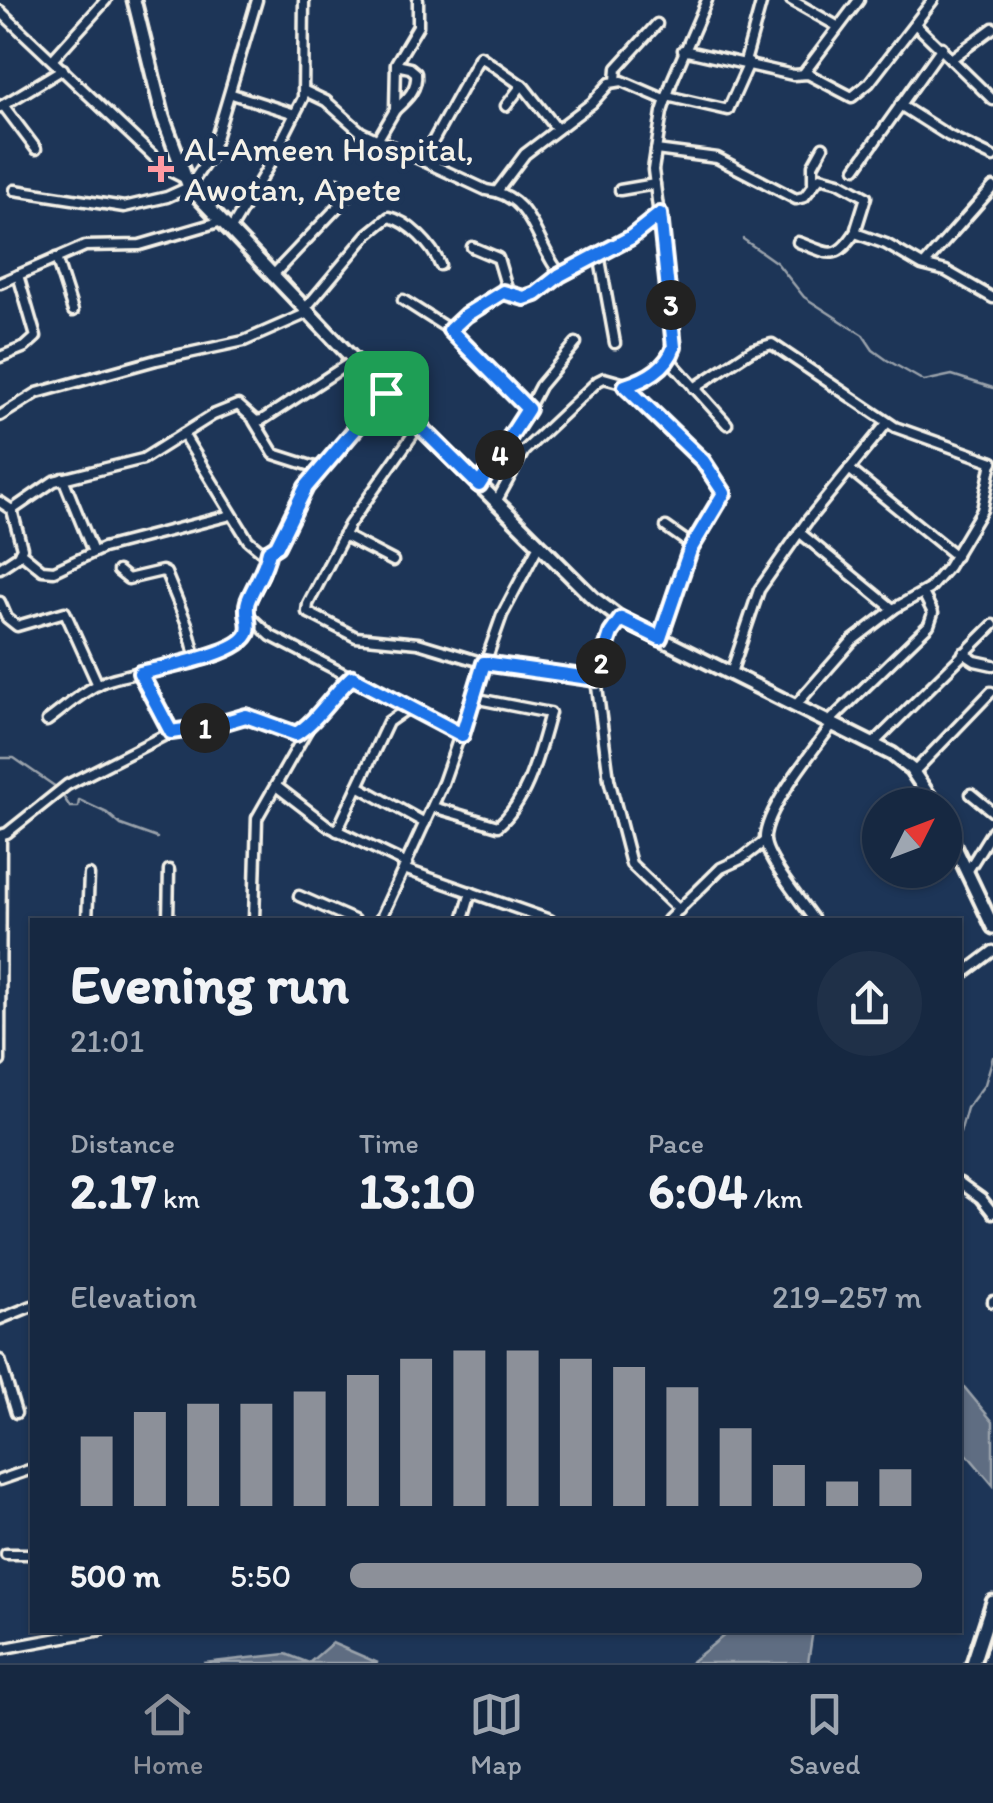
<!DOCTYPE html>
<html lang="en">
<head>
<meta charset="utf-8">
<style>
  body { margin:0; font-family:Itim,sans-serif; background:#1f3048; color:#f1f3f6; height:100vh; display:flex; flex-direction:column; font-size:38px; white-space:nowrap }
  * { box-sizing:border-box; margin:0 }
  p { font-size:32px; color:#9ea6b1 }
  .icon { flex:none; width:55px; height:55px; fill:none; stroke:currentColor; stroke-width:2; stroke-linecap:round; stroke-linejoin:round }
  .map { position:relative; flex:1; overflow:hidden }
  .panel { position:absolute; left:30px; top:918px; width:932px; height:715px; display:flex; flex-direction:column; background:#162841; border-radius:0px; box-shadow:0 2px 8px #0004,0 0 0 2px #35445a }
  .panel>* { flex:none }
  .needle { width:65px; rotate:48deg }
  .tools { position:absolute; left:862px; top:788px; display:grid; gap:20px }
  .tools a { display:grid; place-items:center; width:100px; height:100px; border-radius:50%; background:#162841; box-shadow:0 2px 8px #0004,0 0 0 2px #35445a; font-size:50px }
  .pin { position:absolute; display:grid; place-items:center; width:85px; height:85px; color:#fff; margin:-42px; border-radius:20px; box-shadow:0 5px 15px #0006 }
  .km { position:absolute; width:50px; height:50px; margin:-25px; border-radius:50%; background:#222; color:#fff; font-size:28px; line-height:50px; text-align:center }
  .round { display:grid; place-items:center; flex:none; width:105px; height:105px; border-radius:52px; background:#1f3048 }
  .headline { display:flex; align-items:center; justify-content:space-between; height:170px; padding:0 40px }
  h1 { font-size:55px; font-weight:700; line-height:75px }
  .metrics { display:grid; grid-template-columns:repeat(3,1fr); gap:15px; height:170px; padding:10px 40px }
  .metrics div { display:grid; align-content:center }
  .metrics b { font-size:50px; font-weight:700 }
  .metrics small { font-size:28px; font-weight:400 }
  .metrics p { font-size:28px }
  .chart { height:280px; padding:20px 40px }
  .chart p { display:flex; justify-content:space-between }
  .chart svg { width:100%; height:180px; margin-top:10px; stroke:#8c9099; stroke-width:6 }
  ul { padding:0 40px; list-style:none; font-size:32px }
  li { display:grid; grid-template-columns:160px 120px 1fr; align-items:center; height:75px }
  li i { height:25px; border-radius:12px; background:#8c9099 }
  .dock { display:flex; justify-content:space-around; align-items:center; height:140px; border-top:2px solid #35445a; background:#162841; font-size:28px; color:#9ea6b1 }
  .dock a { display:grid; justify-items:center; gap:5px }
  .dock .selected { color:#8c9099 }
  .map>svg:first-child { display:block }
  .water { fill:#5e6d82; stroke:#9aa2ab; stroke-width:2.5 }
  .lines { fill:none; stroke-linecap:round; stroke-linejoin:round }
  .stream { stroke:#9aa2ab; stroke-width:2.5 }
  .minor-casing { stroke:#f4f1e8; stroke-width:15 }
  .secondary-casing { stroke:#f4f1e8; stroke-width:19 }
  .minor { stroke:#1d3557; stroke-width:8 }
  .secondary { stroke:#1d3557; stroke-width:11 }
  .route-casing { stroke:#fff; stroke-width:20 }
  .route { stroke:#1a73e8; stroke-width:12 }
  .poi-dot { fill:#ff9aa2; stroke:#1d3557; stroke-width:4 }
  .labels { text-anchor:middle; stroke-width:10; stroke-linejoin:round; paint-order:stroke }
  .poi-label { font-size:35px; fill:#f4f1e8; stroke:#1d3557; text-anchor:start }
</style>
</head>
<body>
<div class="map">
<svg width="993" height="1663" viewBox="0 0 993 1663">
  <rect width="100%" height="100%" fill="#1d3557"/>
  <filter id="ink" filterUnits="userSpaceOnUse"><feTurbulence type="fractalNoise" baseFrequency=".01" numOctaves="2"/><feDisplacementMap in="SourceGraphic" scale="20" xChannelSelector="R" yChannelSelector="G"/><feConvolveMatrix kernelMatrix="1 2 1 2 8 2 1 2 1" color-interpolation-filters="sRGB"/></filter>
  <g filter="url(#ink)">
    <g class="water">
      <path d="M960,1382L993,1422V1485L960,1446Z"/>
      <path d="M731,1630H813L808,1663H690Z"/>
      <path d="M332,1643L378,1663H204L286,1654L309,1663Z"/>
    </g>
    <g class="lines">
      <g class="stream">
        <path d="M743,239L777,263L804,297L863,335L873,350L887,360L924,381L952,375L993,388"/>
        <path d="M0,758H14L56,787"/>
        <path d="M61,793L70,807H78L79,800L107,813L121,825L157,838"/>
        <path d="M960,1133L967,1108L985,1084L993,1057"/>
      </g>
      <defs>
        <g id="minor">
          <path d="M791,0L837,26"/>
          <path d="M0,11L152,155L168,170L182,177"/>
          <path d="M915,24L993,100"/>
          <path d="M683,50L793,75L808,74L852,97L869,83L933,0"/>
          <path d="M53,59L106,0"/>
          <path d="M951,59L993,28"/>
          <path d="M745,62L762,0"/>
          <path d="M396,65L410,68L416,73C418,89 407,99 396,109"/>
          <path d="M804,73L859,0"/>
          <path d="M616,81L617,68L657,24"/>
          <path d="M305,91L326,101L361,132L486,190C534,195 535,245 561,275L629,238L660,215"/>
          <path d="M232,94L295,114"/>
          <path d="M667,96L728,110L749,63"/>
          <path d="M3,105L36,149"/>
          <path d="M900,105L949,136L993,157"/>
          <path d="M506,106L522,85"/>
          <path d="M0,107L63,69"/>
          <path d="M378,139L395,110L396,63L418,26V0"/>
          <path d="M656,150L717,158L796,199L804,197L820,177L839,182L866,197L856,229L858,234L886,244L922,265L946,271L993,298"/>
          <path d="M423,159L480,56L524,87L557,129"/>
          <path d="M856,168L942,47"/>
          <path d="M813,182V165L823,147"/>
          <path d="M15,190L124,207L167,197L189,187L211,155L257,0"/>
          <path d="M498,190L525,154L592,103L610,83L622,81L666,100"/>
          <path d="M620,190L655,184"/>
          <path d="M230,231L268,167L303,98L304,0"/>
          <path d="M798,242C830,254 836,262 856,231"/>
          <path d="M472,247L498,258L508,292"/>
          <path d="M599,254L615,343"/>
          <path d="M56,258L73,311"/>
          <path d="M924,265L993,187"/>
          <path d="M272,276L348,196L338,183"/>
          <path d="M0,283L85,246L140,245L219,222"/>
          <path d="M403,300L450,330L528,409L479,485"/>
          <path d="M304,310L368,234L389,217C408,221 433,246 440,265"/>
          <path d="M450,330L466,315L503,293L528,298L561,275"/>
          <path d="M0,357L25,347L36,337L18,275"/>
          <path d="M669,359L727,424"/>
          <path d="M625,386L703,461L723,493L690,551L660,638"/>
          <path d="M694,388L752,350L772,344L895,427L993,462"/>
          <path d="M528,409L540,386L576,343"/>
          <path d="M0,416L37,393L156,360L244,341L308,313"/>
          <path d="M254,421L274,454L321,469"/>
          <path d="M419,426L349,525L308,604L307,612L356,637L418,643L484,663L596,679"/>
          <path d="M183,434L248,540L260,550L269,551L277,546L306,487L386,393"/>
          <path d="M849,469L956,556"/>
          <path d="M63,478L93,552"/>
          <path d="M0,502L12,510L22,548L18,556L0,568"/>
          <path d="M496,502L524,451L598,381L604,378L629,385C660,373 673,362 674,328L653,170L662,112L672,81L707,0"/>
          <path d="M12,510L54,481L143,459L213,415L238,405L256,421L262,420L354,360"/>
          <path d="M666,527L693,546"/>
          <path d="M799,532L893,609"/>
          <path d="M343,535L393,561"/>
          <path d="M20,552L42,570L54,571L103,548L231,515"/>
          <path d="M118,571L128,579L162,571L166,573L187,624L196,659"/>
          <path d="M0,602L7,618L17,626L65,612L98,685"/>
          <path d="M246,613L271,636L462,735"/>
          <path d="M621,619L611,633L596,679L609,779L631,864L679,910"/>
          <path d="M963,653L975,661L993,665"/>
          <path d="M140,673L171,732"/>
          <path d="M731,673L759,590L808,520L887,423"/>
          <path d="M795,706L852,641L895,608L929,589L948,567L982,510L992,462"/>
          <path d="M47,721C65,708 85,689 106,681C147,666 219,667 248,634L246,607L263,575L269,551"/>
          <path d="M829,722L929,625L933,613L923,593"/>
          <path d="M872,745L993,625"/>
          <path d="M914,772L991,692"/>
          <path d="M276,786L328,826L407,864"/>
          <path d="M358,786L425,823"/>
          <path d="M971,794L993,812"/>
          <path d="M433,807L498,826C529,799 539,751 550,713L473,698"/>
          <path d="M337,831L388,722L408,708"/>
          <path d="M0,835L7,833L67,785L171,732L211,726L246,716L296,734C317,721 332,695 352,677"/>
          <path d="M404,869L550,920"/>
          <path d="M967,872L993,830"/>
          <path d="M299,896L354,920"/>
          <path d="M87,920L89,875"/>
          <path d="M168,920L169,870"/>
          <path d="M254,920L257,818L307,730"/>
          <path d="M380,920L443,783L502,615L539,545"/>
          <path d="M463,920L471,892"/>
          <path d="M668,920L721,868L743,858L765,841"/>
          <path d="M814,920C802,902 766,859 765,840C763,812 815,748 832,725"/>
          <path d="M960,976L993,951"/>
          <path d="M0,1061L1,835"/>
          <path d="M960,1183L981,1198L993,1213"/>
          <path d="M993,1301V1302"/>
          <path d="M0,1319L32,1306"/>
          <path d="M0,1360L16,1413"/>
          <path d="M0,1480L32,1469"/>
          <path d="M6,1554H32"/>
          <path d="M0,1649L102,1630"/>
        </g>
        <g id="secondary">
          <path d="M134,0L163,117L189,187L354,360L593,598L621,619L892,754L911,769L935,805"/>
          <path d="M945,826L993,927"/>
          <path d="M973,1663L993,1602"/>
        </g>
      </defs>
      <use href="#minor" class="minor-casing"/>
      <use href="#secondary" class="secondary-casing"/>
      <use href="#minor" class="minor"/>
      <use href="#secondary" class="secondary"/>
    </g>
  </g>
  <g class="lines" filter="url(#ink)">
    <defs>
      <path id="route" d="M660,214L674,347C667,368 645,380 625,386L703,461L724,493L690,550L660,638L621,619L611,633L596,679L484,663L462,735L352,677C332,695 317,721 296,734L246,716L212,726L171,732L140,673C160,668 242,654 248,632C251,622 244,612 248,601C255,583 265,571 269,551L277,546L306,487L386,393L479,485L528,409L450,330L466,315L503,292L524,298L536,294L560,275L630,238Z"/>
    </defs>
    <use href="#route" class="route-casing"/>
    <use href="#route" class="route"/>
  </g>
  <path class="poi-dot" d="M156 154h10v10h10v10h-10v10h-10v-10h-10v-10h10z"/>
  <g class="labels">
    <g class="poi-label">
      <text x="184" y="161">Al-Ameen Hospital,<tspan x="184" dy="40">Awotan, Apete</tspan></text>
    </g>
  </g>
</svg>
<div class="tools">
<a><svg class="needle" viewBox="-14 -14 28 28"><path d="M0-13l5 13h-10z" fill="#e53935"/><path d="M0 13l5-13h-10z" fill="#9ea6b1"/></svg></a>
</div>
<div class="pin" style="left:386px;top:393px;background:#1e9e55"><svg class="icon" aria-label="arrive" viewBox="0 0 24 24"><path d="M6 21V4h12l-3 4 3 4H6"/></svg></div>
<b class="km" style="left:205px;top:728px">1</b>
<b class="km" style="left:601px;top:663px">2</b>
<b class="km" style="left:671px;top:305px">3</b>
<b class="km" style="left:500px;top:455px">4</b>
<section class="panel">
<div class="headline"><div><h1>Evening run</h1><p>21:01</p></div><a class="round"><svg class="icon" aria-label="share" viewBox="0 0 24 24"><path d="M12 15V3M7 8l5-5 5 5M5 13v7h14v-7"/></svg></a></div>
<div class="metrics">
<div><p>Distance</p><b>2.17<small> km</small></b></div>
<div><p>Time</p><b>13:10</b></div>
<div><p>Pace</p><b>6:04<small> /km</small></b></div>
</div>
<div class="chart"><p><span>Elevation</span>219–257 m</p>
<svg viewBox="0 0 160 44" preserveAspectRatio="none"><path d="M5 44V27M15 44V21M25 44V19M35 44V19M45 44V16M55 44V12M65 44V8M75 44V6M85 44V6M95 44V8M105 44V10M115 44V15M125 44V25M135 44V34M145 44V38M155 44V35"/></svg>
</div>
<ul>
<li><b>500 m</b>5:50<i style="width:100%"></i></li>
</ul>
</section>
</div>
<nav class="dock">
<a class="selected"><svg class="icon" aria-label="home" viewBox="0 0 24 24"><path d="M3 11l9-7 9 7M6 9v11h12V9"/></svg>Home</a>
<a><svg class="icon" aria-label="map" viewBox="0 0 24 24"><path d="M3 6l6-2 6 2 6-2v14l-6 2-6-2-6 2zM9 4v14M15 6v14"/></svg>Map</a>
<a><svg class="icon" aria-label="saved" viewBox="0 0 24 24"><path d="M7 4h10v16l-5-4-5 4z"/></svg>Saved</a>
</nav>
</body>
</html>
